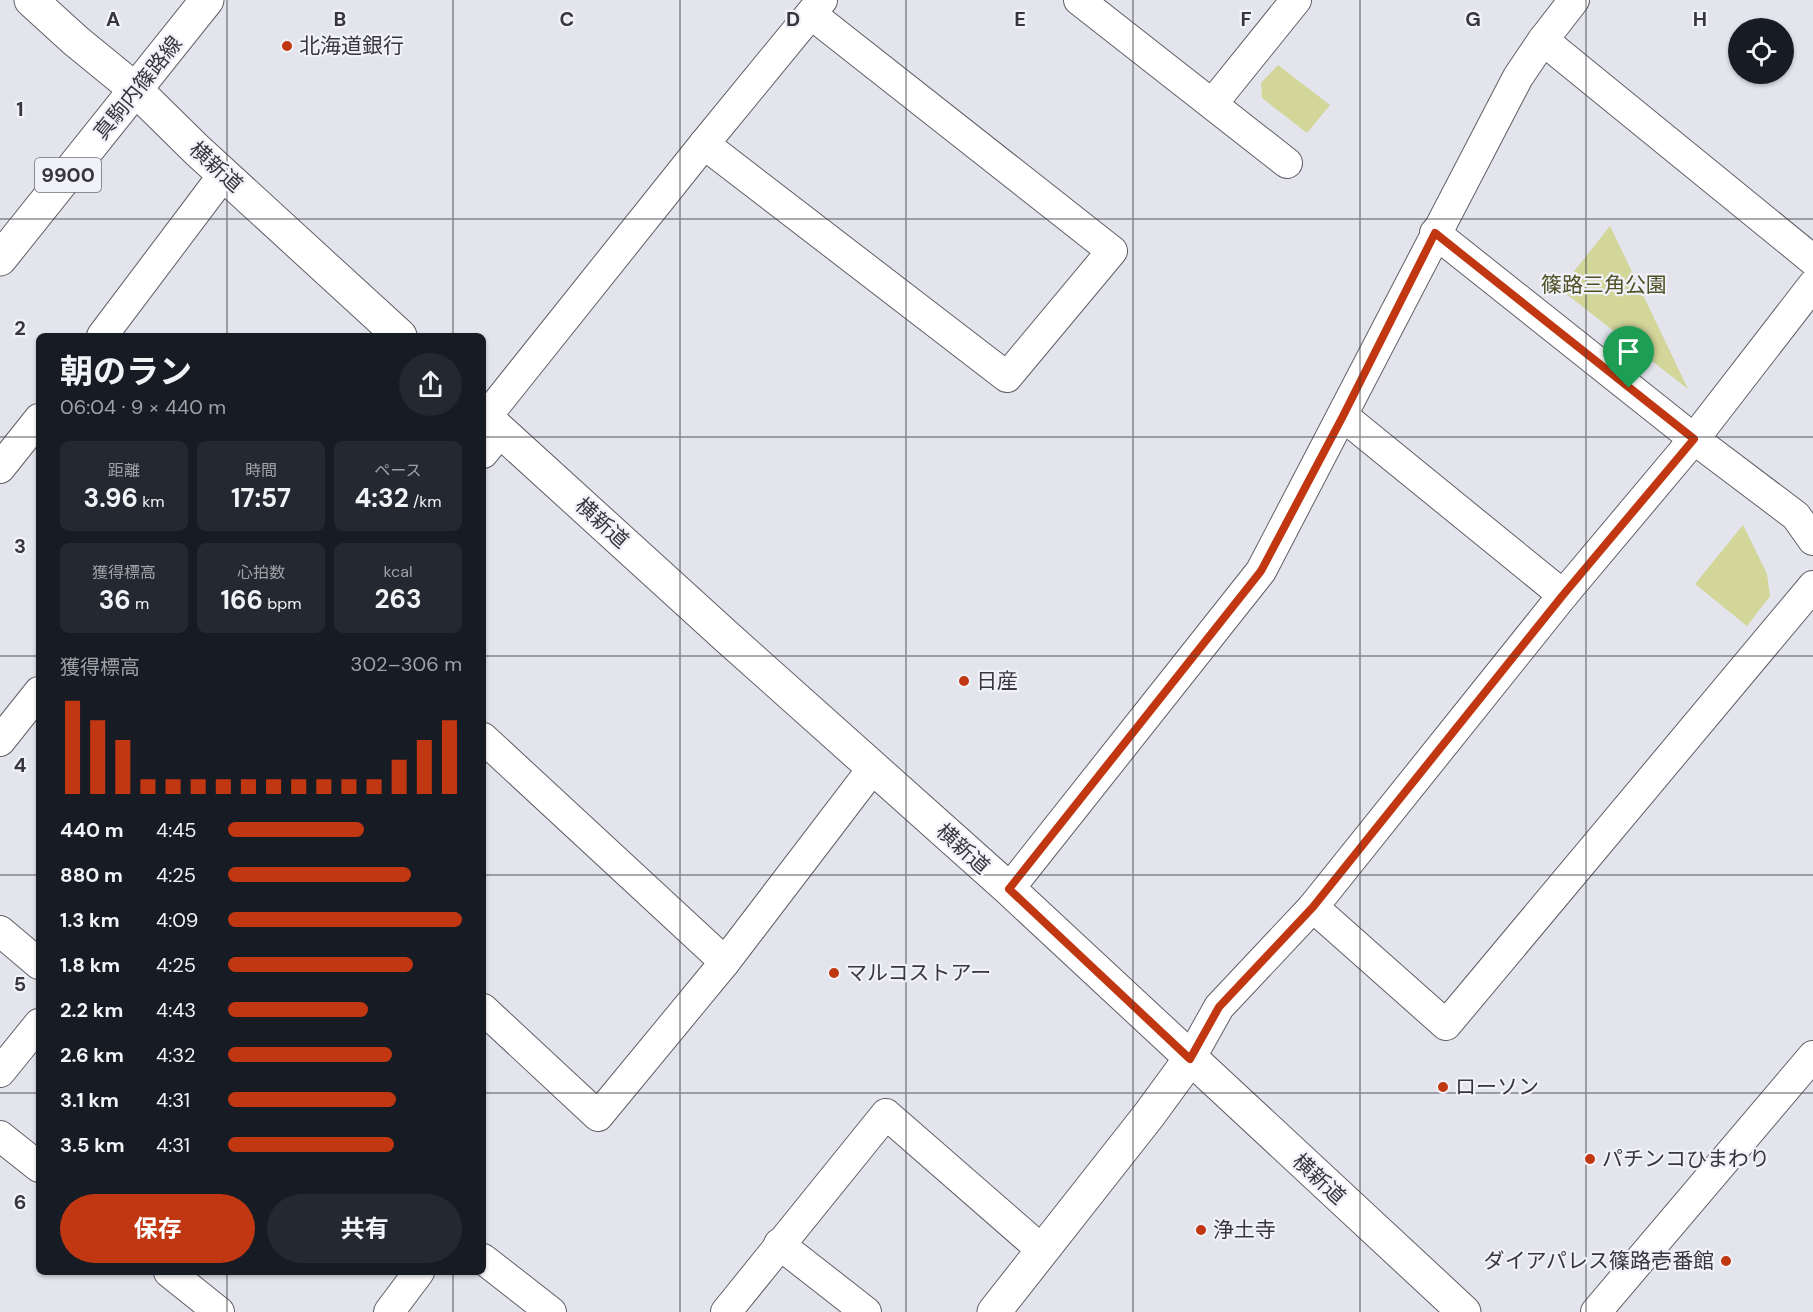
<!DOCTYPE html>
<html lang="ja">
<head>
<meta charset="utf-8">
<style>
  body { margin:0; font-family:"DM Sans","Noto Sans JP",sans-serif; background:#242831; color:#f1f3f6; height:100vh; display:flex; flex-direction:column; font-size:22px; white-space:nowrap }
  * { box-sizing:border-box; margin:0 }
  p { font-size:20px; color:#9ea1a6 }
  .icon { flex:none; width:33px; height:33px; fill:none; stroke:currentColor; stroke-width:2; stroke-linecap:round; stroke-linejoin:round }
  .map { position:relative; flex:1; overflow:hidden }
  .panel { position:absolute; left:36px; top:333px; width:450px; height:942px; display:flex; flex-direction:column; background:#171b24; border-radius:9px; box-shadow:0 2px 4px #0004 }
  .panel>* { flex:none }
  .tools { position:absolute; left:1728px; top:18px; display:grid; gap:12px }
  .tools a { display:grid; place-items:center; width:66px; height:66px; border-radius:50%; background:#171b24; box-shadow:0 2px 4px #0004; font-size:30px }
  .pin { position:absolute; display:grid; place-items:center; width:51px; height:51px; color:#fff; margin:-62px -26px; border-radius:50% 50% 50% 0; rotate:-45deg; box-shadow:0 0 6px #0007 }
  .pin .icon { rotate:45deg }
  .round { display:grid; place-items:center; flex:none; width:63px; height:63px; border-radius:32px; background:#242831 }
  .summary { display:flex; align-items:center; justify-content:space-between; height:102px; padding:0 24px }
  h1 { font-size:33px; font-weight:700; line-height:45px }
  .metrics { display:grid; grid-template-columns:repeat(3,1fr); gap:9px; height:102px; padding:6px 24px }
  .metrics div { display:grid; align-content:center; border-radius:9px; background:#242831; text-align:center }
  .metrics b { font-size:26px; font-weight:700 }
  .metrics small { font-size:16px; font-weight:400 }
  .metrics p { font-size:16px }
  .chart { height:168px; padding:12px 24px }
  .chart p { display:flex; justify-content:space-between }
  .chart svg { width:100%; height:108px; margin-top:6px; stroke:#c13711; stroke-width:6 }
  .button { display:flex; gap:12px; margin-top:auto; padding:12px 24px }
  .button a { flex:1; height:69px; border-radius:36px; background:#c13711; color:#fff; font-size:24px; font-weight:700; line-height:69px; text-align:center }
  .button a+a { background:#242831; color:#f1f3f6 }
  ul { padding:0 24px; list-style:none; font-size:20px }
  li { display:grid; grid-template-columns:96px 72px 1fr; align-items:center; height:45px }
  li i { height:15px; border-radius:8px; background:#c13711 }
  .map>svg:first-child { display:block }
  .green { fill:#d2d699 }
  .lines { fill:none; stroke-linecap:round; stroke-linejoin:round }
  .minor-casing { stroke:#5f6067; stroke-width:32 }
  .tertiary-casing { stroke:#5f6067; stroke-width:35 }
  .primary-casing { stroke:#5f6067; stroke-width:35 }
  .minor { stroke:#fff; stroke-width:30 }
  .tertiary { stroke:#fff; stroke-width:33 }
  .primary { stroke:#fff; stroke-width:33 }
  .route-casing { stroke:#fff; stroke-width:12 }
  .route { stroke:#c13711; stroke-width:8 }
  .grid { fill:none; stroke:#37373b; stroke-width:1.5; stroke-opacity:0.55 }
  .poi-dot { fill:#c13711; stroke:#f1f1fa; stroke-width:2 }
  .labels { text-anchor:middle; stroke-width:4.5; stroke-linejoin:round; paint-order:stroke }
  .shield { fill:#f1f1fa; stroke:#6f6f74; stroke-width:1.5 }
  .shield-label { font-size:20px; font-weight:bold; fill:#37373b }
  .poi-label { font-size:21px; fill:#37373b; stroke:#f1f1fa; text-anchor:start }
  .street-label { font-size:21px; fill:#37373b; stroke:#f1f1fa }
  .park-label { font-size:21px; fill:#4f5125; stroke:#f1f1fa }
  .grid-label { font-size:20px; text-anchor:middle; font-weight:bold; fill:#37373b; stroke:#f1f1fa; stroke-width:4.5; stroke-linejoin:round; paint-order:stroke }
</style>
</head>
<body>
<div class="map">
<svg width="1813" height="1312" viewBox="0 0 1813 1312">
  <rect width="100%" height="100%" fill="#e4e4ed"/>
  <g class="green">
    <path d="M1278,65L1330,105L1307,133L1262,98L1261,83Z"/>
    <path d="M1610,226L1688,389L1560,289Z"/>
    <path d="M1743,525L1767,574L1770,596L1747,626L1695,584Z"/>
  </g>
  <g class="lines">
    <defs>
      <g id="minor">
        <path d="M1079,0L1287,163"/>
        <path d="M1543,40L1813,260"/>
        <path d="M1213,103L1296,0"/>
        <path d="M704,144L1007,377L1112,251L811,14"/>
        <path d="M1435,233L1694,439L1796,516L1813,540"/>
        <path d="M102,336L224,174"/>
        <path d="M1343,416L1563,595"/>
        <path d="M486,417L704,144L822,0"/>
        <path d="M483,453L501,431"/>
        <path d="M0,468L39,419"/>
        <path d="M483,738L725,962L598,1116L483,1009"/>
        <path d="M0,741L39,692"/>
        <path d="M1009,889L1261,571L1518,77L1543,40L1574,0"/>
        <path d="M1313,907L1446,1025L1813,586"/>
        <path d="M0,931L39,964"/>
        <path d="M725,962L873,768"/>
        <path d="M1190,1059L1219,1007L1313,907L1563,595L1694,439L1813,285"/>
        <path d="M0,1072L39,1024"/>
        <path d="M0,1136L39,1167"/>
        <path d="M779,1244L866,1312"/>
        <path d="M483,1259L551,1312"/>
        <path d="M169,1272L219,1312"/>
        <path d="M389,1312L419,1272"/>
        <path d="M726,1312L886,1114L1043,1251"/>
        <path d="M1596,1312L1813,1056"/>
      </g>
      <g id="tertiary">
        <path d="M31,0L76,41L136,90L197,150L400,336"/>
        <path d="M483,415L728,638L1009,889L1464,1312"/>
        <path d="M994,1312L1149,1115L1190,1059"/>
      </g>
      <path id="primary" d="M0,259L207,0"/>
    </defs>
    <use href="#minor" class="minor-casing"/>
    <use href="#tertiary" class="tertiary-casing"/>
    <use href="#primary" class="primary-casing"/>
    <use href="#minor" class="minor"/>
    <use href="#tertiary" class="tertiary"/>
    <use href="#primary" class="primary"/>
  </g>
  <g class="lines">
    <defs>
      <path id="route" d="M1435,233L1694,439L1563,595L1313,907L1219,1007L1190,1059L1009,889L1261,571L1343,416Z"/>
    </defs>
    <use href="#route" class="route-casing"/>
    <use href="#route" class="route"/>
  </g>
  <path class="grid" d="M227,0V336M453,0V336M680,0V1312M906,0V1312M1133,0V1312M1360,0V1312M1586,0V1312M0,219H1813M0,437H39M483,437H1813M0,656H39M483,656H1813M0,875H39M483,875H1813M0,1093H39M483,1093H1813M227,1272V1312M453,1272V1312"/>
  <g class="poi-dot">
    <circle cx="287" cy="46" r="6"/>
    <circle cx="964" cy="681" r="6"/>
    <circle cx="834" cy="973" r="6"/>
    <circle cx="1443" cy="1087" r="6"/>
    <circle cx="1590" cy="1159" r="6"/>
    <circle cx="1201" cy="1230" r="6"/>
    <circle cx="1726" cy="1261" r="6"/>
  </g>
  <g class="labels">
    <rect class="shield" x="35" y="158" width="66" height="34" rx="4.5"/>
    <g class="shield-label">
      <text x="68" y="182">9900</text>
    </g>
    <g class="poi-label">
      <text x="299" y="53">北海道銀行</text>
      <text x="976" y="688">日産</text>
      <text x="846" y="980">マルコストアー</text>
      <text x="1455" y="1094">ローソン</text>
      <text x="1602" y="1166">パチンコひまわり</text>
      <text x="1213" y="1237">浄土寺</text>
      <text x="1714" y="1268" text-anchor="end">ダイアパレス篠路壱番館</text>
    </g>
    <g class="street-label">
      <text transform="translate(138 88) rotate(-51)" y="7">真駒内篠路線</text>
      <text transform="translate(216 167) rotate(42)" y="7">横新道</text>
      <text transform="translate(602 523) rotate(42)" y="7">横新道</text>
      <text transform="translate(963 849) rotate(42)" y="7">横新道</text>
      <text transform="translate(1319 1179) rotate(43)" y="7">横新道</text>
    </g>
    <g class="park-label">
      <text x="1604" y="292">篠路三角公園</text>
    </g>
  </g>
  <g class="grid-label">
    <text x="113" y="26">A</text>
    <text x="340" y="26">B</text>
    <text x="567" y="26">C</text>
    <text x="793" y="26">D</text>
    <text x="1020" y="26">E</text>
    <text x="1246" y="26">F</text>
    <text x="1473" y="26">G</text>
    <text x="1700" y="26">H</text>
    <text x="20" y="116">1</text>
    <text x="20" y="335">2</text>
    <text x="20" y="553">3</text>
    <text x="20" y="772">4</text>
    <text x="20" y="991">5</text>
    <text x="20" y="1209">6</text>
  </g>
</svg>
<div class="tools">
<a><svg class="icon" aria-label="locate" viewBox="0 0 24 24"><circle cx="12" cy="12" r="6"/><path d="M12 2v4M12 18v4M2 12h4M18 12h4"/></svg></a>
</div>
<div class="pin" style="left:1629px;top:388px;background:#1e9e55"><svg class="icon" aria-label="arrive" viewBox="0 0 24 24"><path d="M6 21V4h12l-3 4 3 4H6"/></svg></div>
<section class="panel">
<div class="summary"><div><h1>朝のラン</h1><p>06:04 · 9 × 440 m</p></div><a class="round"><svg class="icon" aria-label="share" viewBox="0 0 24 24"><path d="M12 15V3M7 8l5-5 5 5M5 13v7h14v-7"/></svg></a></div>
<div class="metrics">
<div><p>距離</p><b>3.96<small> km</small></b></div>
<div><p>時間</p><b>17:57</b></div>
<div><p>ペース</p><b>4:32<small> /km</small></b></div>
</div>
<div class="metrics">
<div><p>獲得標高</p><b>36<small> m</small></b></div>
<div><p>心拍数</p><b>166<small> bpm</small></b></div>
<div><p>kcal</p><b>263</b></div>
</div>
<div class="chart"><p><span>獲得標高</span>302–306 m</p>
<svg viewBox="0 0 160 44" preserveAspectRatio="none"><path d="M5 44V6M15 44V14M25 44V22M35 44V38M45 44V38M55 44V38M65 44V38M75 44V38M85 44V38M95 44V38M105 44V38M115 44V38M125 44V38M135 44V30M145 44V22M155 44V14"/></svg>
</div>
<ul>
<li><b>440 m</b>4:45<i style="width:58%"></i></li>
<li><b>880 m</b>4:25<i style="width:78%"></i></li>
<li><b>1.3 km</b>4:09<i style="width:100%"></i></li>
<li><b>1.8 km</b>4:25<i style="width:79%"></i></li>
<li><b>2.2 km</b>4:43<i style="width:60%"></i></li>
<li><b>2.6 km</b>4:32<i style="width:70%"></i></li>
<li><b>3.1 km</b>4:31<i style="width:72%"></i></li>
<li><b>3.5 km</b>4:31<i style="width:71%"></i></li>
</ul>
<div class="button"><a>保存</a><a>共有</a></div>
</section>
</div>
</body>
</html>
